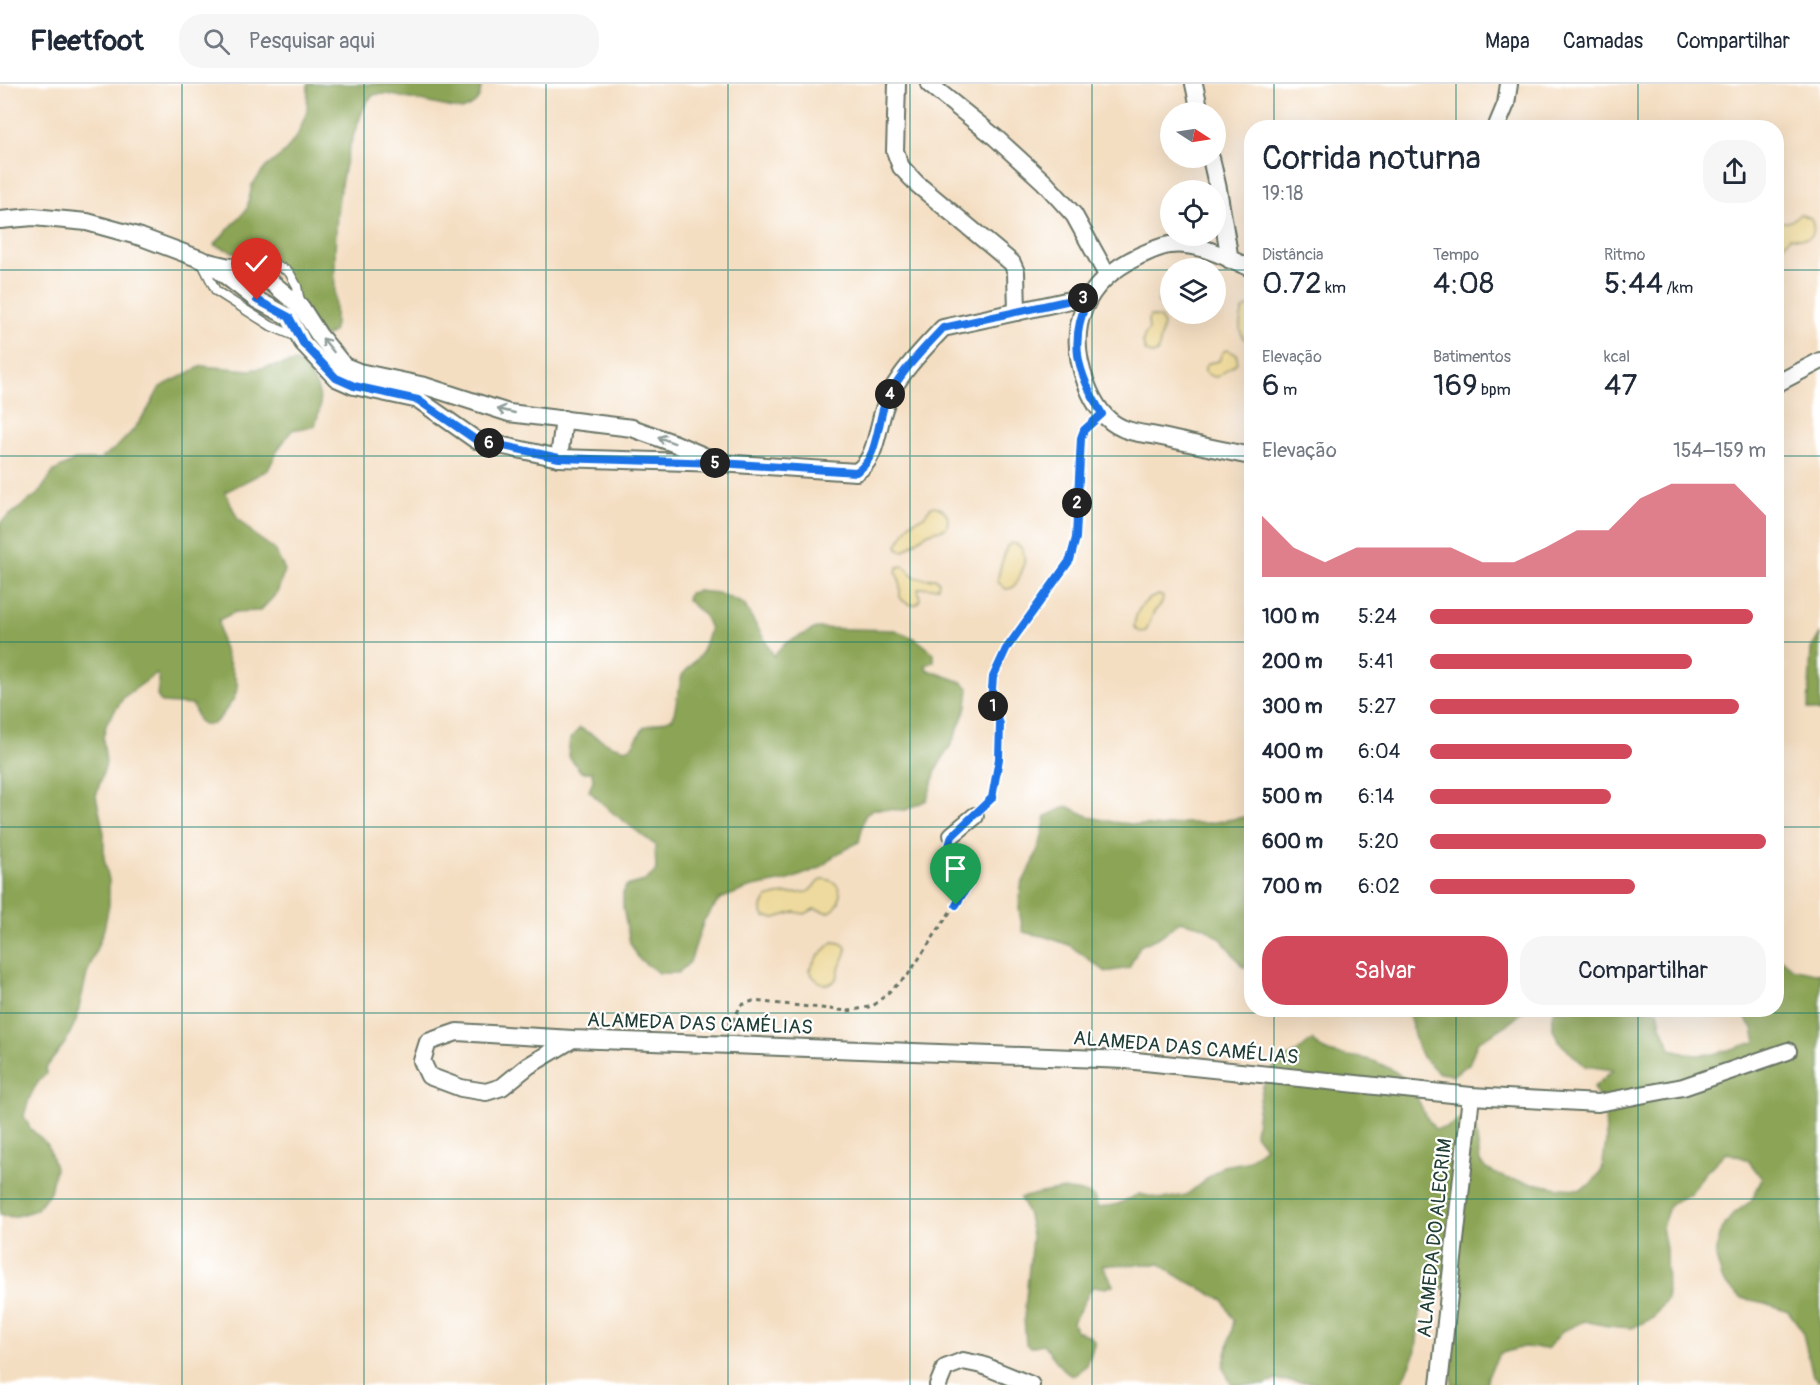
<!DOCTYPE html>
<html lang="pt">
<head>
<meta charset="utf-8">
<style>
  body { margin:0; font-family:Pangolin,sans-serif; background:#f6f6f7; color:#1f2937; height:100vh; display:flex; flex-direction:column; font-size:22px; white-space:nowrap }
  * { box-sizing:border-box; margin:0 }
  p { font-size:20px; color:#747a83 }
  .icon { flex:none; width:33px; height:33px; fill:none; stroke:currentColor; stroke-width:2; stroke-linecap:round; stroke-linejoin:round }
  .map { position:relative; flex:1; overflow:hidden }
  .sheet { position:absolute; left:1244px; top:36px; width:540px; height:897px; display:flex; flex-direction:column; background:#fff; border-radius:24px; box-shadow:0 6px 24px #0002 }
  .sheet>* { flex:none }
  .needle { width:39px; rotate:102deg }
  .controls { position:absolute; left:1160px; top:18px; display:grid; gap:12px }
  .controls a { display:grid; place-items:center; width:66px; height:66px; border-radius:50%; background:#fff; box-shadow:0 6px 24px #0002; font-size:30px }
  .pin { position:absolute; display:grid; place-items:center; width:51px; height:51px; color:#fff; margin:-62px -26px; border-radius:50% 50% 50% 0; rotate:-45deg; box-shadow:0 0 6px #0007 }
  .pin .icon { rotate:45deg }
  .km { position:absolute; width:30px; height:30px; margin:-15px; border-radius:50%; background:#222; color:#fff; font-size:16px; line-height:30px; text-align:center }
  .round { display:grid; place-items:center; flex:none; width:63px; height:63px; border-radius:24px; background:#f6f6f7 }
  .summary { display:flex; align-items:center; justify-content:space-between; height:102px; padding:0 18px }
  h1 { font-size:33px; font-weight:600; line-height:45px }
  .stats { display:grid; grid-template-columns:repeat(3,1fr); gap:9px; height:102px; padding:6px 18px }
  .stats div { display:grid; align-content:center }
  .stats b { font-size:30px; font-weight:600 }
  .stats small { font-size:16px; font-weight:400 }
  .stats p { font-size:16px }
  .chart { height:168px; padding:12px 18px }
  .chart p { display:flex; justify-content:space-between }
  .chart svg { width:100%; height:108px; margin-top:6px; fill:#d1495b; opacity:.7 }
  .cta { display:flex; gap:12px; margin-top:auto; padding:12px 18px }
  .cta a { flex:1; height:69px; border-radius:24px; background:#d1495b; color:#fff; font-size:24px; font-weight:600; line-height:69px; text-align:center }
  .cta a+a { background:#f6f6f7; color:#1f2937 }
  ul { padding:0 18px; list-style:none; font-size:20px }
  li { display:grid; grid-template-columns:96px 72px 1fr; align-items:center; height:45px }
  li i { height:15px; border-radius:8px; background:#d1495b }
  header { display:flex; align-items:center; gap:36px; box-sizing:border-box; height:84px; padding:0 30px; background:#fff; border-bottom:2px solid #e0e1e3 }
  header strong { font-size:28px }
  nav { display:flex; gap:33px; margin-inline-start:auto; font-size:21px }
  .search { width:420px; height:54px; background:#f6f6f7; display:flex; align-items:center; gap:15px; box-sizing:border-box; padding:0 21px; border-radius:24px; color:#747a83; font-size:22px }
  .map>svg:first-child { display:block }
  .forest { fill:#8ba455; stroke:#557044; stroke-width:1.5 }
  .sand { fill:#eeda9e; stroke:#868c69; stroke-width:1.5 }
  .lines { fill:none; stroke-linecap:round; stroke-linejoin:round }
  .lane-casing { stroke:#6a7566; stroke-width:11 }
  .street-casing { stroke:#6a7566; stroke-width:20 }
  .path { stroke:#6a7566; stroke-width:3; stroke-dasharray:4.5 4.5; stroke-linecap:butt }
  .lane { stroke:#fff; stroke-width:8 }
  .street { stroke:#fff; stroke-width:16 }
  .oneway { stroke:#8f9e9a }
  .route-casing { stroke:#fff; stroke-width:12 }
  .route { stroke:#1a73e8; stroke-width:8 }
  .grid { fill:none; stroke:#0f766e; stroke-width:1.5; stroke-opacity:0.55 }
  .labels { text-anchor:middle; stroke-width:4.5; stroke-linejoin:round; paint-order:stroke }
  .street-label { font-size:20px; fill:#1f3d34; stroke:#fff }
</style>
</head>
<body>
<header>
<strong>Fleetfoot</strong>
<div class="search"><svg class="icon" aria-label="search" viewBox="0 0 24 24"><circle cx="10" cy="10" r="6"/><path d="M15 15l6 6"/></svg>Pesquisar aqui</div>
<nav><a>Mapa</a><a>Camadas</a><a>Compartilhar</a></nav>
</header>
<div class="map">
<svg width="1820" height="1301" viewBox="0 0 1820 1301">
  <rect width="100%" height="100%" fill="#fff"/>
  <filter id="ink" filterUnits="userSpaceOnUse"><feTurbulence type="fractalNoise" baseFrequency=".0167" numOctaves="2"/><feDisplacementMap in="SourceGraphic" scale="12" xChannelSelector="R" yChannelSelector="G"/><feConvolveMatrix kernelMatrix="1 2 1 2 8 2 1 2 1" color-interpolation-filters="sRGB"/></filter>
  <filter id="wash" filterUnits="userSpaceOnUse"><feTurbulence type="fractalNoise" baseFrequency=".008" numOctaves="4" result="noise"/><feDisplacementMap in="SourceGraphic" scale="24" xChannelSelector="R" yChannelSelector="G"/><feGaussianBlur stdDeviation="1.35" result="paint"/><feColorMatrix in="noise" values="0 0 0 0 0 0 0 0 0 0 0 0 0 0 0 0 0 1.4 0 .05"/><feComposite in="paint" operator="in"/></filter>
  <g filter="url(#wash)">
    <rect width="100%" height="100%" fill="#f4dec2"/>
    <g class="forest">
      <path d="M308,0H481C481,16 477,20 462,26L387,10C383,10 377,10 374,11C365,16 362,30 358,39C331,107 335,169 335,240L333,248L325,253C307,241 303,221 291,204C274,179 240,171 214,161L247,125L252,101L266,83L285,68L298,50L307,27Z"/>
      <path d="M296,278C308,283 320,304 320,318C321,325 317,334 315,342L292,346L279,364L268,386L225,408L238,435L256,452L274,465L285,486L277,509L260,527L235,528L219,536L221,557L238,602L234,615L219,635L213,640L204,641L198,636L193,621L162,619L157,612L159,593L156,590L124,613L107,638L103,654L106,679L96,712L104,749V774L109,796V821L104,845L87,890L76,937L65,959L46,984V990C33,1001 28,1017 24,1032L30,1044L48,1061L55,1084L50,1108L36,1126L13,1133L0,1131V441L2,437L39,409L54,387L75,376H99L118,362L135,344L148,325L160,303L202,282L250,286Z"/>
      <path d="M697,507L718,509L744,520L774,572L784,560L816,544L895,546L916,555L934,569V577L925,582L928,586L962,598L969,605L967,622L953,657L937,684L927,716L906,726L872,725L865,732L859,758L835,771L820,784L789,796L749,804L720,815L704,836L690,878L678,889H659L639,875L630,859L623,823V809L626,802L645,797L656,787L655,761L613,729L589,707L593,696L592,688H581L568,671L570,655L580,644L611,661L626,665L632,662L644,643L673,634L682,591L701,570L710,545L704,531L687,516L689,509Z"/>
      <path d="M1820,550V628L1808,625L1811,565Z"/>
      <path d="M1067,722L1090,733L1113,738L1162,743L1184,739H1209L1251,732V883H1243L1222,856L1204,843L1180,837L1161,852L1140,862L1129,884L1106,888L1069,861L1046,853L1023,848L1019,825L1021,801L1033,779L1041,756L1046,732Z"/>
      <path d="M1781,874L1792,884L1820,890V1297L1813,1292L1802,1246L1788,1227L1765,1219L1741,1214L1723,1197L1716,1174L1719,1150L1732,1131L1751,1117L1762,1095L1748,1076L1726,1068L1704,1090L1691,1109L1670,1120L1662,1143L1666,1165L1667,1215L1653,1234L1632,1244L1608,1242L1584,1237L1563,1247L1547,1265L1523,1263L1499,1270L1488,1292L1486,1301H1452V1293L1446,1264L1458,1212L1455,1205L1447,1202C1410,1216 1422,1240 1415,1270C1412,1281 1404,1290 1402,1301H1343L1276,1296L1264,1301H1232L1223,1284L1234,1237L1223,1216L1179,1193L1160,1180L1103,1181L1113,1201L1106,1204L1093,1202L1073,1238L1076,1247L1090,1252L1095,1258L1087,1281L1072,1292L1064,1287L1043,1260L1030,1263L1026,1260L1024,1234L1032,1153L1028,1131L1020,1114C1046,1108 1069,1100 1094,1113L1098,1124L1118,1120L1139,1110L1163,1115L1186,1111L1223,1082L1246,1078L1265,1063L1255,1050L1258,1025L1263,1002L1275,980L1296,969L1312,956C1327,976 1356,969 1376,978C1392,985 1407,993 1415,1009C1422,1023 1424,1032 1435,1045L1446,1044L1460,1035L1469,1037L1476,1046L1480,1078L1486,1085L1505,1094L1559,1104L1581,1105L1591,1100L1602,1086L1606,1057L1605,1024L1593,1004L1613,986L1585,982L1559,958L1553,945V931L1555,926H1658L1661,941L1671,965L1695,971L1714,970L1756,958L1753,944L1740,926H1776V877Z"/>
      <path d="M1408,926H1524C1511,940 1495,949 1478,957L1469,980L1453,991L1439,989L1422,973L1416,959Z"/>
    </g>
    <g class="sand">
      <path d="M1800,130L1811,134C1819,156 1807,156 1790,153L1783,162L1776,164V141L1780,137C1790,141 1793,135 1800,130Z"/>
      <path d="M1168,206L1170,207V223L1162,221L1158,218L1162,208Z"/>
      <path d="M1247,223H1251V252L1249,255H1244C1238,246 1240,236 1243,226Z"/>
      <path d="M1150,232L1160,234L1163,239C1162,246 1160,263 1157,269L1152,270L1146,268C1142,260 1142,252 1149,246L1148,236Z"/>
      <path d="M1227,266L1236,270C1240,280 1235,280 1228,285C1219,292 1216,297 1205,288V283L1209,279L1219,277L1222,268Z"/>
      <path d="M934,422C946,425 951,432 946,444L926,450L904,467L899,466L897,461L910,439L924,432L930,424Z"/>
      <path d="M1012,459C1034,462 1022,495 1012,504L1006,505L998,498C997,488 1005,472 1007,462Z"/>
      <path d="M903,482C909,485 909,489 914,492C920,496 929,495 935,494L939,498L938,503C931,505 925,502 918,505L920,515L917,520L912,521L903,517L900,513V498L896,488L898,483Z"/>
      <path d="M1159,511L1163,513L1162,519L1154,528L1146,547C1140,549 1137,547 1134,542C1136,526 1143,515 1159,511Z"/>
      <path d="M824,795C849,798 840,826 829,828C824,829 819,825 814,825L805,830L795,828L775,834L764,833C760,826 762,820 767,814L777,811L808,808L819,797Z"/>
      <path d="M833,858C853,859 846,871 840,882C838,886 839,892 836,895C827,907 813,895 809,886L817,873Z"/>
    </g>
  </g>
  <g filter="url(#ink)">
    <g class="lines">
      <defs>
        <g id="lane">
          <path d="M202,179L216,207L271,242L297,253"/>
          <path d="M229,179L259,175L275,180L289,188L297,202L301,223"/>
        </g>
        <g id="street">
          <path d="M897,0L895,67L901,83L917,100L1012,179L1016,188L1017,228"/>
          <path d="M929,0L996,54L1044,98L1074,131L1107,191"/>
          <path d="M1194,0L1200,28"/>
          <path d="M1496,44L1506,20L1509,0"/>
          <path d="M1211,74L1218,105L1230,176"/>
          <path d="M0,136L33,133L87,138L141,153L208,178L242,186L272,199L301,223L319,251L344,282L359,288L425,302L509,329L632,344L676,360L711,375"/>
          <path d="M208,178L257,216L289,233L303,259L336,294L354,302L419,316L476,356L559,374L720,379L856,388C877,376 877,343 885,322C893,296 924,264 943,244L1089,212"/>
          <path d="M1251,184C1226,174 1197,157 1169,161C1158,163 1148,168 1139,172C1084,198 1065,243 1086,299C1093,318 1103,336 1122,344C1132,349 1146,350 1157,352C1189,359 1220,366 1251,372"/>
          <path d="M1776,300L1820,277"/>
          <path d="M559,374L564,335"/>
          <path d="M952,751L975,732"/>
          <path d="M573,955L528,982L502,1003L486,1008L461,1004L429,992L422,977L428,958L457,948L573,955L1126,976L1471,1012L1598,1019L1683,1003L1788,967"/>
          <path d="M938,1301L945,1284L963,1277L982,1281L1031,1301"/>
          <path d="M1439,1301L1471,1012"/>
        </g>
      </defs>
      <use href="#lane" class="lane-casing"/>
      <use href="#street" class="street-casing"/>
      <g class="path">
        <path d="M984,722L992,714L998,675L1000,640L991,617L990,604L993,593L1007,565L1070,476L1075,454L1080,364L1084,347L1092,340"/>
        <path d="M731,946L732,939L741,921L753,917L849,927L873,922L908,891L968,801C969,784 953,779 949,765"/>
      </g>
      <use href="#lane" class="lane"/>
      <use href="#street" class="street"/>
    </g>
    <defs><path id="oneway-shaft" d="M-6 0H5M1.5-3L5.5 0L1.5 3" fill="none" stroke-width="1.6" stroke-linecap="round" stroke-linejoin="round" transform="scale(1.5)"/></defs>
    <g class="oneway">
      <use href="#oneway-shaft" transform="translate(328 261) rotate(-129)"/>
      <use href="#oneway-shaft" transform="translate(506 327) rotate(-167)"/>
      <use href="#oneway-shaft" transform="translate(666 356) rotate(-160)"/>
    </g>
  </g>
  <g class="lines" filter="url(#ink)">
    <defs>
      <path id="route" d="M257,216L289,233L303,259L336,294L354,302L418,316L476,356L559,374L720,379L856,388C877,376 877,343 884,322C893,296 924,264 943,244L1089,212C1068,258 1077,288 1102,330L1084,346L1081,354L1076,454L1070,476L1006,565L993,593L991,617L1000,640L999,675L992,714L952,752L949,762L950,769L964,784L968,794V801L956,821"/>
    </defs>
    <use href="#route" class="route-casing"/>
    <use href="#route" class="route"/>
  </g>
  <path class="grid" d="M182,0V1301M364,0V1301M546,0V1301M728,0V1301M910,0V1301M1092,0V1301M1274,0V44M1456,0V44M1638,0V44M0,186H1170M1215,186H1251M1776,186H1820M0,372H1251M1776,372H1820M0,558H1251M1776,558H1820M0,743H1251M1776,743H1820M1274,926V1301M1456,926V1301M1638,926V1301M0,929H1820M0,1115H1820"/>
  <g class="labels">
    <g class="street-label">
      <text transform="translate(700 939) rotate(2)" y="7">ALAMEDA DAS CAMÉLIAS</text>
      <text transform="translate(1186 963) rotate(5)" y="7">ALAMEDA DAS CAMÉLIAS</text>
      <text transform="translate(1434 1154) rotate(-84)" y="7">ALAMEDA DO ALECRIM</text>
    </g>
  </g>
</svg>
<div class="controls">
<a><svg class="needle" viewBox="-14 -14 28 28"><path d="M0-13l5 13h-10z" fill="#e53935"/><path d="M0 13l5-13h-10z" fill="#747a83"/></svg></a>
<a><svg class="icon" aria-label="locate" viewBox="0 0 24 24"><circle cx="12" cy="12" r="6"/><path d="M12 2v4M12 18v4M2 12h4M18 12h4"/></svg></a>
<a><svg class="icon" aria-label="layers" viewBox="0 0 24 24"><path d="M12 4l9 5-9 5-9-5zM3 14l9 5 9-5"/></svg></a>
</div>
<div class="pin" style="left:956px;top:821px;background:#1e9e55"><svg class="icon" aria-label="arrive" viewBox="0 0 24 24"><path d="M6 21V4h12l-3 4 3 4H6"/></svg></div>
<div class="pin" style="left:257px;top:216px;background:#d93025"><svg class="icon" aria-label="check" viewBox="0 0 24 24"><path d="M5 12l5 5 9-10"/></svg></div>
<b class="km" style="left:993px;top:622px">1</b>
<b class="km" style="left:1077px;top:419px">2</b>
<b class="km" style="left:1083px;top:214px">3</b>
<b class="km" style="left:890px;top:310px">4</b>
<b class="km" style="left:715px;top:379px">5</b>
<b class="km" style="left:489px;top:359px">6</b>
<section class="sheet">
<div class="summary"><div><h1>Corrida noturna</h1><p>19:18</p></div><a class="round"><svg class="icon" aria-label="share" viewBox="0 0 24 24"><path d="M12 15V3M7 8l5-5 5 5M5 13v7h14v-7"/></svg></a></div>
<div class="stats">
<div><p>Distância</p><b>0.72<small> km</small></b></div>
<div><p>Tempo</p><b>4:08</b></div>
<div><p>Ritmo</p><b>5:44<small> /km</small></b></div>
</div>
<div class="stats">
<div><p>Elevação</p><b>6<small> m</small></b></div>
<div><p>Batimentos</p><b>169<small> bpm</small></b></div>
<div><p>kcal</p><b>47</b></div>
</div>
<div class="chart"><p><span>Elevação</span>154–159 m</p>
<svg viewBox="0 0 160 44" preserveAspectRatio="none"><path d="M0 44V19L10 32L20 38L30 32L40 32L50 32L60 32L70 38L80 38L90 32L100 25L110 25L120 12L130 6L140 6L150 6L160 19V44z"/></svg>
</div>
<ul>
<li><b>100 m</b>5:24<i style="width:96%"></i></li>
<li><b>200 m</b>5:41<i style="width:78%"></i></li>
<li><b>300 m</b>5:27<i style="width:92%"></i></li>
<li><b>400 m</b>6:04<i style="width:60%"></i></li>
<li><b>500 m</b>6:14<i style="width:54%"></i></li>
<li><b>600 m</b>5:20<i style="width:100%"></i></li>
<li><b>700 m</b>6:02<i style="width:61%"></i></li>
</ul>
<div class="cta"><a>Salvar</a><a>Compartilhar</a></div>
</section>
</div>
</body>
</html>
